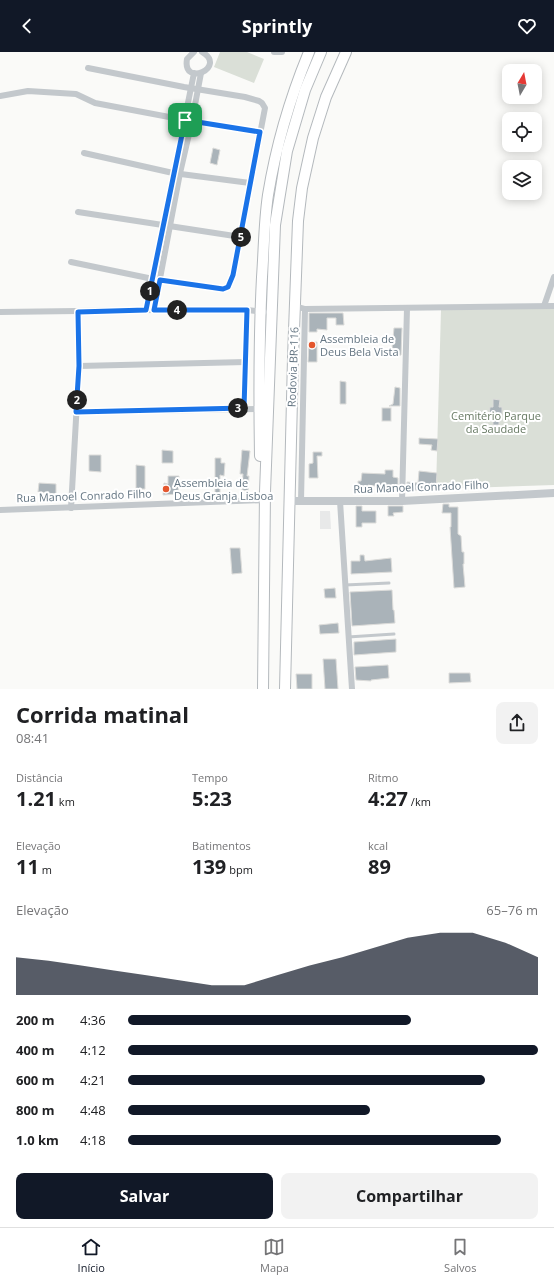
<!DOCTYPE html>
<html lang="pt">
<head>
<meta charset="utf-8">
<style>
  body { margin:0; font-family:"Open Sans",sans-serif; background:#f2f2f2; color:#202124; height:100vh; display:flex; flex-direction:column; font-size:15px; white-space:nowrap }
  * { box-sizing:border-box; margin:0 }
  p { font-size:13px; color:#757577 }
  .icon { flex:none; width:22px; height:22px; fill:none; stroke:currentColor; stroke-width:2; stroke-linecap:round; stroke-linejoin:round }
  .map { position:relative; height:637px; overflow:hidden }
  .panel { display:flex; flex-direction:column; background:#fff; flex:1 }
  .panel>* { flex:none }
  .needle { width:26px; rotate:10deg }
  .fabs { position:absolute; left:502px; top:12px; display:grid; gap:8px }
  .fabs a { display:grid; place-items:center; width:40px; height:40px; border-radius:8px; background:#fff; box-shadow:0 2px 10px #0003; font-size:20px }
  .pin { position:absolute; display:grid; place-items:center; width:34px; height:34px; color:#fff; margin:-17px; border-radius:8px; box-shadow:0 2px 6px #0006 }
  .km { position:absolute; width:20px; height:20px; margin:-10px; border-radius:50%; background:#222; color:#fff; font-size:11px; line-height:20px; text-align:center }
  .round { display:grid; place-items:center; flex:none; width:42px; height:42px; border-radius:8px; background:#f2f2f2 }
  .summary { display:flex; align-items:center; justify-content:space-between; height:68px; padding:0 16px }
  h1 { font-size:22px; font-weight:700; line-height:30px }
  .stats { display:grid; grid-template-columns:repeat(3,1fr); gap:6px; height:68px; padding:4px 16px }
  .stats div { display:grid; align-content:center }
  .stats b { font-size:20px; font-weight:700 }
  .stats small { font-size:11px; font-weight:400 }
  .stats p { font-size:11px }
  .chart { height:112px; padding:8px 16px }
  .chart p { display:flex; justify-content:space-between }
  .chart svg { width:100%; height:72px; margin-top:4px; fill:#111827; opacity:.7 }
  .primary-button { display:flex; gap:8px; margin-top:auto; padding:8px 16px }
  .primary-button a { flex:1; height:46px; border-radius:8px; background:#111827; color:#fff; font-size:16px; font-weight:700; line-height:46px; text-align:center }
  .primary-button a+a { background:#f2f2f2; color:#202124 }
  ul { padding:0 16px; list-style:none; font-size:13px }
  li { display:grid; grid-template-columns:64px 48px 1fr; align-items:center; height:30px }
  li i { height:10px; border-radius:5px; background:#111827 }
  header { display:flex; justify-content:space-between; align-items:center; height:52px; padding:0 16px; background:#111827; color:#fff; font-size:18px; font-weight:700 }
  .menu { display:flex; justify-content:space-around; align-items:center; height:56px; border-top:1px solid #e0e0e0; background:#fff; font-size:11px; color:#757577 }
  .menu a { display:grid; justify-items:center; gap:2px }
  .menu .active { color:#111827 }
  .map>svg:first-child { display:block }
  .built { fill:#e8e9e9 }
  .green { fill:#dadfd7 }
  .building { fill:#aab3b9; stroke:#dcdcda }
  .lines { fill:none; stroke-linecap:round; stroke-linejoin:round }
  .trunk-casing { stroke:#b4b9bd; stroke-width:12 }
  .service { stroke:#c3c8cc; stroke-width:3 }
  .minor { stroke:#c3c8cc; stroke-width:6 }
  .tertiary { stroke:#c3c8cc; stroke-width:8 }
  .trunk { stroke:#fff; stroke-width:10 }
  .route-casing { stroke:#fff; stroke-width:8 }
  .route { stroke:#1a73e8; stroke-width:5 }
  .poi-dot { fill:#e4572e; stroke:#fff; stroke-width:1.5 }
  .labels { text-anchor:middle; stroke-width:4; stroke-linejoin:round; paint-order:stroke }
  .poi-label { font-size:11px; fill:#657683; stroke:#fff; text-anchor:start }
  .street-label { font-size:11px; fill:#657683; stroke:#fff }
  .park-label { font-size:11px; fill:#687a64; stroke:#fff }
</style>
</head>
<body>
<header><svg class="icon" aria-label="back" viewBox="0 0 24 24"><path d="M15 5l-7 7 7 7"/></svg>Sprintly<svg class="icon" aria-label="heart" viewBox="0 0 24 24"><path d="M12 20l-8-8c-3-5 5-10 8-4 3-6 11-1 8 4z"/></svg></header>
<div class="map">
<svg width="554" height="637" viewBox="0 0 554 637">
  <rect width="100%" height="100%" fill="#fafaf8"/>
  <path class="built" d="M320,459H330L331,477H320Z"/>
  <g class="green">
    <path d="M220,0H247L264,7L254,31L214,15Z"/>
    <path d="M554,256V433L436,437L441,258Z"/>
  </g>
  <g class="building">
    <path d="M213,96L220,98L217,113L210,111Z"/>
    <path d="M309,261H343L344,273H336V266H327V278L317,277V280H309Z"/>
    <path d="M394,276H402L401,303L397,304L396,297L392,296Z"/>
    <path d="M309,290H317V310H308Z"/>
    <path d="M340,329L346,330V352H340Z"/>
    <path d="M395,335L400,336V354H389L393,352Z"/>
    <path d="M493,347L500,348L499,355H502V363H499V373H493V363H489L490,355H493Z"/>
    <rect x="382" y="356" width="9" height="13"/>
    <path d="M419,386L438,387L437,399L431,398L432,393L419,392Z"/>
    <path d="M162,398L173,399V411H162Z"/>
    <path d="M242,398L250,399L247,424H249L248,439L242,438L243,422H240Z"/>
    <path d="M313,400H322V404H317L318,426H309V412L313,411Z"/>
    <path d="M89,403H101V420L89,419Z"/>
    <path d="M215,406H221V411H225L224,424L220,423V444H215Z"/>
    <path d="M136,413L145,414V437H136Z"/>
    <path d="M385,418H393V425L398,426V440H394V437L368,433V441L358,440V429H361L362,421L385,422Z"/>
    <path d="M419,419L437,421L436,437L428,436V440L407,437V430L418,431Z"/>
    <path d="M168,424H179L178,442L163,443L164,431L168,432Z"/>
    <path d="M39,431L56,432V442L38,440Z"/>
    <path d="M443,452H449V455H458V482L461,484L462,500H464V512H463L465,535L454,536L450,475H451V461H442Z"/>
    <path d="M356,454H362V459H376V471H362V475H356Z"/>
    <path d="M388,454H403V460L393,461L394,464H388Z"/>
    <path d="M230,496H240L242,521L232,522Z"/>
    <path d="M360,503H364L365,509L391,506L392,520L351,522V509H360Z"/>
    <path d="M335,536L336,546H325L324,537Z"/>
    <path d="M392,538L393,558H394L395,571L352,574L350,540Z"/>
    <path d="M338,571L339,581L320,582L319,573Z"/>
    <path d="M396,587V600L354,603V590Z"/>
    <path d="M323,607H336L338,637H325Z"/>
    <path d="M388,613L389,626L371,628V629L356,628L355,615Z"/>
    <path d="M449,621H470L471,630L449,631Z"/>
    <path d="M296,622H312V637H297Z"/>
  </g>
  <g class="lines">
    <defs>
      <g id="trunk">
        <path d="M260,404C259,344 259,284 262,225C264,197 264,170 268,143C276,94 290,46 309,0"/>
        <path d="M263,637L265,440L275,173L287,99L305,38L321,0"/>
        <path d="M285,637L293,306L298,169L302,136L313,86L326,45L346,0"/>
      </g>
    </defs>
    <use href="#trunk" class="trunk-casing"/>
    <g class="service">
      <path d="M345,533L389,531"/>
      <path d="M348,585L394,582"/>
    </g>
    <g class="minor">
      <path d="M194,0L187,7C182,36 228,15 202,0"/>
      <path d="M274,0H282"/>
      <path d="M0,44L28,39L76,42L95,51L185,68L260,80"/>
      <path d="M84,101L173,121L250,131"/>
      <path d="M78,160L241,185"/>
      <path d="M71,210L153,227L223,237C230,235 231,229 233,223L265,56L262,51L259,49L245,45L184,35L88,16"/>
      <path d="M295,254L305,257L554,254"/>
      <path d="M544,254L554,225"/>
      <path d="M146,258L194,21"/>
      <path d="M154,258L180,121L192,69L201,21"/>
      <path d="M0,260L154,258H247L264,260"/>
      <path d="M79,314L246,310"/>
      <path d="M244,356L247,258"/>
      <path d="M76,360L260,357"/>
      <path d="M301,449L305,257"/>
      <path d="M340,449L352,637"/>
      <path d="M402,449L407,256"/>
      <path d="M71,456L79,314V260"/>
      <path d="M0,458L265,448"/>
    </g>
    <path class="tertiary" d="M290,449H402L554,441"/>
    <use href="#trunk" class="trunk"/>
  </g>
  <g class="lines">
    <defs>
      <path id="route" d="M185,68L260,80L233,223L228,235L223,237L160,228L154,258H247L244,356L76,360L79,314L78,260L146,258Z"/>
    </defs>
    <use href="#route" class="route-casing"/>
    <use href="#route" class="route"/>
  </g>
  <g class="poi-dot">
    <circle cx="312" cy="293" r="4"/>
    <circle cx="166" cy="437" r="4"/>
  </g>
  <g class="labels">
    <g class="poi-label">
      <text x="320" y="291">Assembleia de<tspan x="320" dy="13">Deus Bela Vista</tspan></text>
      <text x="174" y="435">Assembleia de<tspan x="174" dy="13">Deus Granja Lisboa</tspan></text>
    </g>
    <g class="street-label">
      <text transform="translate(293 315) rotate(-88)" y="4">Rodovia BR-116</text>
      <text transform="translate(421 435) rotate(-2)" y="4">Rua Manoel Conrado Filho</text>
      <text transform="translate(84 444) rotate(-2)" y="4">Rua Manoel Conrado Filho</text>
    </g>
    <g class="park-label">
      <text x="496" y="368">Cemitério Parque<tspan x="496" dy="13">da Saudade</tspan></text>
    </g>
  </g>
</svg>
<div class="fabs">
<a><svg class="needle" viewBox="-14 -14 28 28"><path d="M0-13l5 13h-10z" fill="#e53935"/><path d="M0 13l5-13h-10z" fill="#757577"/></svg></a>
<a><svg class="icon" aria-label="locate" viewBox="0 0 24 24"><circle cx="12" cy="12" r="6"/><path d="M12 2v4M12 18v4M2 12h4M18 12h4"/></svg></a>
<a><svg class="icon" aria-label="layers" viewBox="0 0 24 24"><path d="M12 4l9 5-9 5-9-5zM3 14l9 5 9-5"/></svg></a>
</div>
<div class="pin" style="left:185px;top:68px;background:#1e9e55"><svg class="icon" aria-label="arrive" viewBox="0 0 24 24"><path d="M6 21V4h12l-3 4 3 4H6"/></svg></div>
<b class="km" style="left:150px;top:239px">1</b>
<b class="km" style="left:77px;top:348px">2</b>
<b class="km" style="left:238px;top:356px">3</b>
<b class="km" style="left:177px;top:258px">4</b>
<b class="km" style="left:241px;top:185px">5</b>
</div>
<section class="panel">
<div class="summary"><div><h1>Corrida matinal</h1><p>08:41</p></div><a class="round"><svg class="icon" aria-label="share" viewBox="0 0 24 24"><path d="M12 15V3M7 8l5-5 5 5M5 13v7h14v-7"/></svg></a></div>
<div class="stats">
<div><p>Distância</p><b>1.21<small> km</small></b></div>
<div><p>Tempo</p><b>5:23</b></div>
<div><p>Ritmo</p><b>4:27<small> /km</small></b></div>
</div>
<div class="stats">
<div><p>Elevação</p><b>11<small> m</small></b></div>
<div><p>Batimentos</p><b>139<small> bpm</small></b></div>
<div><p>kcal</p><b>89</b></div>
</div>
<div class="chart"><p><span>Elevação</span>65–76 m</p>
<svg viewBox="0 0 160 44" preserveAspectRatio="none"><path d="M0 44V21L10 23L20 26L30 29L40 32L50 35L60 38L70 38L80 32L90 26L100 21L110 15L120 9L130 6L140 6L150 12L160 21V44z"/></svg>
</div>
<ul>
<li><b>200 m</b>4:36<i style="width:69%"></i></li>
<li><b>400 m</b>4:12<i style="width:100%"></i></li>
<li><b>600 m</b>4:21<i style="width:87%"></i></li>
<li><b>800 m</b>4:48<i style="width:59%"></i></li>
<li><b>1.0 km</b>4:18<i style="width:91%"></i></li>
</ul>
<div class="primary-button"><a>Salvar</a><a>Compartilhar</a></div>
</section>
<nav class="menu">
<a class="active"><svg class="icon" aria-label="home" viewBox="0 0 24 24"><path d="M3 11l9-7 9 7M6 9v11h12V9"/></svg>Início</a>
<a><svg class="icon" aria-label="map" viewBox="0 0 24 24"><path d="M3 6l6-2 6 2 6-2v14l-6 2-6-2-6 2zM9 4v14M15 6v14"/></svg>Mapa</a>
<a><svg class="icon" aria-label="saved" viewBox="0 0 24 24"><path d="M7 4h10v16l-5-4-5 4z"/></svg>Salvos</a>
</nav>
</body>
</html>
